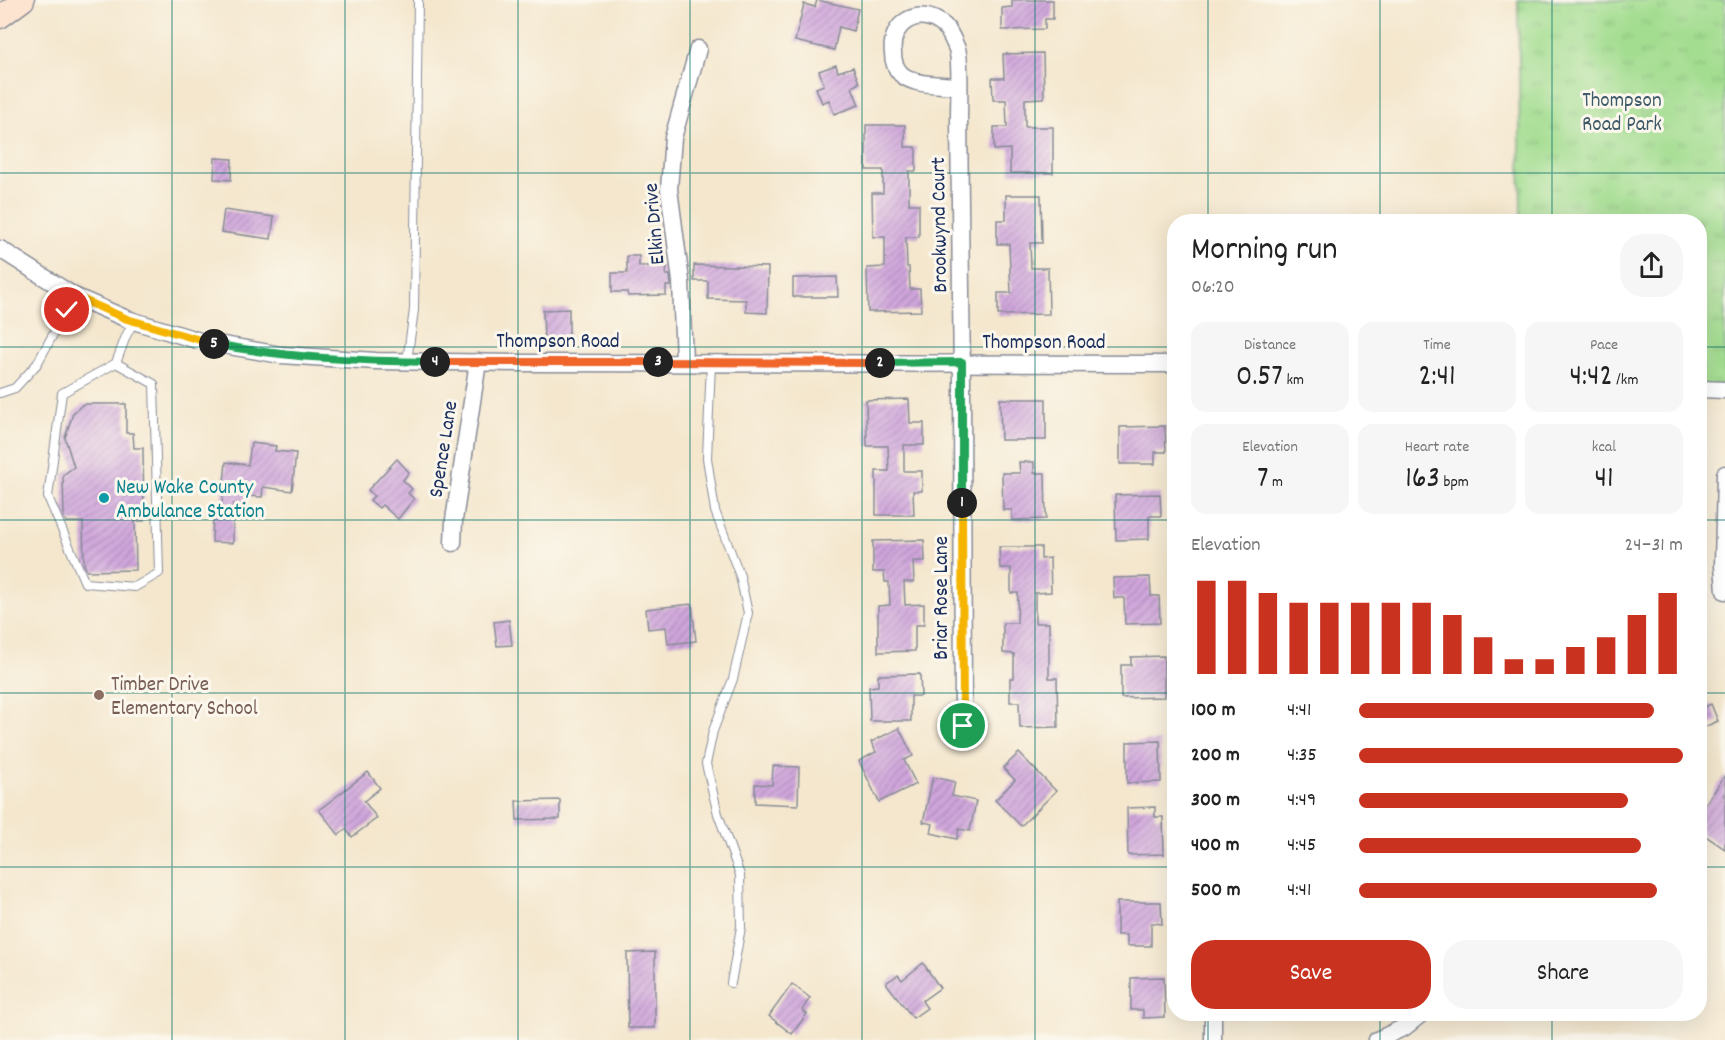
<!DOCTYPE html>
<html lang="en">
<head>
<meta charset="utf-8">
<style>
  body { margin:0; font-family:Dekko,sans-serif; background:#f6f6f6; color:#222; height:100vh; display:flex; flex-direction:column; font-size:22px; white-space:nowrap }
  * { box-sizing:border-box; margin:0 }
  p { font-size:20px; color:#767676 }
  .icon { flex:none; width:33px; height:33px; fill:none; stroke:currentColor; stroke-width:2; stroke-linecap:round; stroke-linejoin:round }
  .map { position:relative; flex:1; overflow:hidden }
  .panel { position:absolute; left:1167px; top:214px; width:540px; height:807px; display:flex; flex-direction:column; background:#fff; border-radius:24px; box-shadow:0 6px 24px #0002 }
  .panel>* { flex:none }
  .pin { position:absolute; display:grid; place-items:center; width:51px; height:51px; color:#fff; margin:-26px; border:3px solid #fff; border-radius:50%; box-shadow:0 2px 6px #0007 }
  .km { position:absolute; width:30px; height:30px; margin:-15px; border-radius:50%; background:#222; color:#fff; font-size:16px; line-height:30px; text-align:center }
  .round { display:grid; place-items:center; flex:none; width:63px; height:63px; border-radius:24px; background:#f6f6f6 }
  .headline { display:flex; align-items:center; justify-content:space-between; height:102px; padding:0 24px }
  h1 { font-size:33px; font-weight:600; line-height:45px }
  .stats { display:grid; grid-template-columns:repeat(3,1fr); gap:9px; height:102px; padding:6px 24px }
  .stats div { display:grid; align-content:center; border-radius:15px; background:#f6f6f6; text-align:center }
  .stats b { font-size:30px; font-weight:600 }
  .stats small { font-size:16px; font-weight:400 }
  .stats p { font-size:16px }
  .chart { height:168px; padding:12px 24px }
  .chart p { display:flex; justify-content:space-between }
  .chart svg { width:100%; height:108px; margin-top:6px; stroke:#c8321e; stroke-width:6 }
  .primary-button { display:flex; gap:12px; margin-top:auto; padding:12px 24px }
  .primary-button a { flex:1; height:69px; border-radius:24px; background:#c8321e; color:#fff; font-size:24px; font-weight:600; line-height:69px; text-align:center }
  .primary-button a+a { background:#f6f6f6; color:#222 }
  ul { padding:0 24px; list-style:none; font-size:20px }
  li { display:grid; grid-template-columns:96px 72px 1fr; align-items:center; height:45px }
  li i { height:15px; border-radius:8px; background:#c8321e }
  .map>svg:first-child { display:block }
  .park { fill:url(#park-tufts); stroke:#5f8677; stroke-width:1.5 }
  .building { fill:url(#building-hatch) }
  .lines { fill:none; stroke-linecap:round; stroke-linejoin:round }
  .lane-casing { stroke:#888b96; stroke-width:10 }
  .street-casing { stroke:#888b96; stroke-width:19 }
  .secondary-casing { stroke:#888b96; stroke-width:25 }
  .lane { stroke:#fff; stroke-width:8 }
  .street { stroke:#fff; stroke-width:16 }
  .secondary { stroke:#fde4d1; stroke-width:22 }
  .split-1-casing { stroke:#fff; stroke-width:12 }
  .split-2-casing { stroke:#fff; stroke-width:12 }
  .split-3-casing { stroke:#fff; stroke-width:12 }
  .split-4-casing { stroke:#fff; stroke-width:12 }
  .split-5-casing { stroke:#fff; stroke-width:12 }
  .split-6-casing { stroke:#fff; stroke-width:12 }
  .split-1 { stroke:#f5b400; stroke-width:8 }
  .split-2 { stroke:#22a559; stroke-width:8 }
  .split-3 { stroke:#f0652b; stroke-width:8 }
  .split-4 { stroke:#f0652b; stroke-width:8 }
  .split-5 { stroke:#22a559; stroke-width:8 }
  .split-6 { stroke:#f5b400; stroke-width:8 }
  .grid { fill:none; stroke:#0f766e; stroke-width:1.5; stroke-opacity:0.55 }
  .culture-dot { fill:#0f9aa8; stroke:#fbf7ec; stroke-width:2 }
  .education-dot { fill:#8d6e63; stroke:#fbf7ec; stroke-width:2 }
  .labels { text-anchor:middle; stroke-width:6; stroke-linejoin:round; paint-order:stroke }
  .park-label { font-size:21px; fill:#3d5a6a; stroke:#fbf7ec }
  .street-label { font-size:21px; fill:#1b2f5e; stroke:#fbf7ec }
  .culture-label { font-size:21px; fill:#0d838f; stroke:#fbf7ec; text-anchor:start }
  .education-label { font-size:21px; fill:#785e54; stroke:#fbf7ec; text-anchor:start }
</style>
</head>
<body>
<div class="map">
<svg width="1725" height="1040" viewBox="0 0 1725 1040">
  <defs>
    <pattern id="park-tufts" width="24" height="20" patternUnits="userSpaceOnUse" patternTransform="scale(1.5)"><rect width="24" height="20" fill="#a3dd90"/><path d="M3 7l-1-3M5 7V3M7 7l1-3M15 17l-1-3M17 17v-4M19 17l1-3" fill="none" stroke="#8cbe7f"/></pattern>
    <pattern id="building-hatch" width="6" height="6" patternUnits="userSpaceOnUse" patternTransform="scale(1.5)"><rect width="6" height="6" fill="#d0a6dc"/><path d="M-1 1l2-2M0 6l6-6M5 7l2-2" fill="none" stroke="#a888b6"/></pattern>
  </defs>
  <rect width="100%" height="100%" fill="#fbf7ec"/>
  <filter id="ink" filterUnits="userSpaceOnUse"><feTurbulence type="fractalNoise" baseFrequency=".0167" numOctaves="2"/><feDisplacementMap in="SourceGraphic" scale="12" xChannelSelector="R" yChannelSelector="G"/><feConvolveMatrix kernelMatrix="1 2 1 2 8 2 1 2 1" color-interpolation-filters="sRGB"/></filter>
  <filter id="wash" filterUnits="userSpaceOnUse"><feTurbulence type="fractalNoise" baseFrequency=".008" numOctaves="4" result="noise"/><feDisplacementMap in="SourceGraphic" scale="24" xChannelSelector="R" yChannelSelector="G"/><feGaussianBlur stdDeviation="1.35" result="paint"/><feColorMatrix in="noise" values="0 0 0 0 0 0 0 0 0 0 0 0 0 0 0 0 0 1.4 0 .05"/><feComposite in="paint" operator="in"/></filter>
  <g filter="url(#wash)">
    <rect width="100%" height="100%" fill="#f4e7ce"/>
    <path class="park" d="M1518,0H1725V388L1700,387V222H1521Z"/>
    <g id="blocks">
      <g class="building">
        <path d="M817,0L858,9L853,31L839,27L834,50L795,41L804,4L815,7Z"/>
        <path d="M1012,0H1053V19H1045V29L1002,30V8L1012,7Z"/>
        <path d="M1043,53L1044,98L1025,99V127H1053V173H1010V149L994,150V127H1007L1006,100H993L992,78H1004L1003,54Z"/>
        <path d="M836,65L838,72L853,67L859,83L852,87L859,105L834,114L829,100L822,103L816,88L824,85L819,71Z"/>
        <path d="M866,125H905V147H916V171H909V204H919V237H906L907,267H909L910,289H920L921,311L868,312L867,268L885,267V237H873L872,193H883V170H866Z"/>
        <path d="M215,158L232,159L231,180L214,179Z"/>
        <path d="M1006,195H1041L1042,243H1030L1031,268H1048L1049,314L998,315V293H1011L1009,244H997V220H1006Z"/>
        <path d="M224,210L274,217L271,239L221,232Z"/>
        <path d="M627,256H639V266H667L666,275H670L671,286H666V295L628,296L627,292H612V273H627Z"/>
        <path d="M694,265L768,267L767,313L746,312V300L708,299V281H694Z"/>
        <path d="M837,277L838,297H793V278Z"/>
        <path d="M569,309V340H544L543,310Z"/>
        <path d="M909,399L910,423H924V445H904V471H922V491H913L914,515H876V471H889L888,446H867L866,400Z"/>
        <path d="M1000,399H1046V440H1001Z"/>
        <path d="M83,404H126V433H133L134,448H143L144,521H135L136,570L87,571L84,564L83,522H66L64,518L63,475L74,467L65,438L73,413Z"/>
        <path d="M1165,426L1166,452H1155V464H1120V427Z"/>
        <path d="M251,443L276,446L275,451L296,453L292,491L263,487L262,497L246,496L245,505L233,504V543L212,542L213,513H221L226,462L248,465Z"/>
        <path d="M397,459L409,472L403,480L412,489L408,493L414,499L398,519L382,505L379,508L370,500L374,496L368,490Z"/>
        <path d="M1019,462H1034V473H1045L1046,519L1012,520V510H1003L1002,473H1020Z"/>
        <path d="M1160,494L1161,516H1149V539L1116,540L1115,495Z"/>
        <path d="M924,540L925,561H913L914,582H904L905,605L924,604V625H915V651L878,652V606L890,605L889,582H885L884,572H873V541Z"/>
        <path d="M999,547H1041V559L1050,558L1051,592L1035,593V623H1049V678H1057L1058,727L1020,728L1019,702H1010V678H1014V654L1003,653V623H1017L1018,593H1011V568H1000Z"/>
        <path d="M1150,577L1151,596H1159L1160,623L1125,624L1124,598H1114L1113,578Z"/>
        <path d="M692,604L696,641L668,644L666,627L648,629L646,609Z"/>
        <path d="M509,620L512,645L497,646L494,622Z"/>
        <path d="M1164,656V697L1121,698V665H1131V657Z"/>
        <path d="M920,674L921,696H911V721H870L869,687L878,686V675Z"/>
        <path d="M1711,704L1718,721L1700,729V709Z"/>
        <path d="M899,728L913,756L904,760L916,784L879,802L859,761L876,752L871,742Z"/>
        <path d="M1160,741L1161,782L1127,783V742Z"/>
        <path d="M1019,753L1056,791L1021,826L995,800L1015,780L1003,768Z"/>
        <path d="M773,766L799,767L798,805L755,803V784L772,785Z"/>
        <path d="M368,772L380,788L364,801L377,818L352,837L346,829L339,835L319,810Z"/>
        <path d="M1725,775V849L1700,832V813Z"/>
        <path d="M933,777L955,782L952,796L976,801L970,831L959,829L957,839L931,833L933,824L923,822Z"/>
        <path d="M560,800V819L517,820L516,801Z"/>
        <path d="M1155,807V817H1163L1164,854L1128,855L1127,808Z"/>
        <path d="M1117,902H1161L1162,924L1151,923V946H1127V935H1117Z"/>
        <path d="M655,952V1028H628L627,953Z"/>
        <path d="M923,963L940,988L922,1001L927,1008L913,1018L886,983L898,975L902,980Z"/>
        <path d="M1164,977L1165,1017L1143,1018V1010H1131V978Z"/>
        <path d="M792,984L810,998L802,1010L807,1014L792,1034L769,1016Z"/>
      </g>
    </g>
  </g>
  <g filter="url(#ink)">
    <use href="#blocks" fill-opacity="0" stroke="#888b96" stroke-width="1.5"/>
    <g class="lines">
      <defs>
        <g id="lane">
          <path d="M407,361L414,310L418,0"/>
          <path d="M116,363L62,393L48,497L85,583L135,587L159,573L154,384L116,363L126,336L134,321"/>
          <path d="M711,363L707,458L715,511L740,576L748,613L733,679L713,731L706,764L718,814L740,875L741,927L731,983"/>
          <path d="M0,393L15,388L37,364L74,296"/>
        </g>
        <g id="street">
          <path d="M958,87C940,83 916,87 901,74C895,68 893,61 893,53C889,23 919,5 943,25C949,29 954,42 957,49C961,60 959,102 959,117L962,380L963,726"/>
          <path d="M0,249L74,296L127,319L200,341L281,355L376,361L523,363L1174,364"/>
          <path d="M684,362L681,281L669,189L673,138L698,49"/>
          <path d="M1700,389L1725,390"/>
          <path d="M1725,474L1723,566L1725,591"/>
          <path d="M453,543L454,520L478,362"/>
          <path d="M1213,1040V1014"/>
          <path d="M1377,1040L1405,1027L1421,1014"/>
        </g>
        <path id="secondary" d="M0,17L23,0"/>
      </defs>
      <use href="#lane" class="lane-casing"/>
      <use href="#street" class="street-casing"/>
      <use href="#secondary" class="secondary-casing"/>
      <use href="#lane" class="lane"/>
      <use href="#street" class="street"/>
      <use href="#secondary" class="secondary"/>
    </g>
  </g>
  <g class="lines" filter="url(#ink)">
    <defs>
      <path id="split-1" d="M962,503L963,726"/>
      <path id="split-2" d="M880,363L962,362V503"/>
      <path id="split-3" d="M658,362L880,363"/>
      <path id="split-4" d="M435,362H658"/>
      <path id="split-5" d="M214,344C287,358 361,361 435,362"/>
      <path id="split-6" d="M67,310L74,296L127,319L214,344"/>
    </defs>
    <use href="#split-1" class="split-1-casing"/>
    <use href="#split-2" class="split-2-casing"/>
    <use href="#split-3" class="split-3-casing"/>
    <use href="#split-4" class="split-4-casing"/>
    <use href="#split-5" class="split-5-casing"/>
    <use href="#split-6" class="split-6-casing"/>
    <use href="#split-1" class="split-1"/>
    <use href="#split-2" class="split-2"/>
    <use href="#split-3" class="split-3"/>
    <use href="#split-4" class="split-4"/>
    <use href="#split-5" class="split-5"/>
    <use href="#split-6" class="split-6"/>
  </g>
  <path class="grid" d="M172,0V1040M345,0V1040M518,0V1040M690,0V1040M862,0V1040M1035,0V1040M1208,0V222M1380,0V222M1552,0V222M0,173H1725M0,347H1174M1700,347H1725M0,520H1174M1700,520H1725M0,693H1174M1700,693H1725M0,867H1174M1700,867H1725M1208,1014V1040M1380,1014V1040M1552,1014V1040"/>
  <circle class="culture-dot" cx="104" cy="498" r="6"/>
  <circle class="education-dot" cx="99" cy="695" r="6"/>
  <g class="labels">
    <g class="park-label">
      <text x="1622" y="106">Thompson<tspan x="1622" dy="24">Road Park</tspan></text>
    </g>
    <g class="street-label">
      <text transform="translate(653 224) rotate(-95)" y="7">Elkin Drive</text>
      <text transform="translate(938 225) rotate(-91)" y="7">Brookwynd Court</text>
      <text x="558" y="347">Thompson Road</text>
      <text x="1044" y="348">Thompson Road</text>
      <text transform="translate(442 449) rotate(-81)" y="7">Spence Lane</text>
      <text transform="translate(940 598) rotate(-90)" y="7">Briar Rose Lane</text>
    </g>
    <g class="culture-label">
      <text x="116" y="493">New Wake County<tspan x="116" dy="24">Ambulance Station</tspan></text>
    </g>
    <g class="education-label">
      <text x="111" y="690">Timber Drive<tspan x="111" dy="24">Elementary School</tspan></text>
    </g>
  </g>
</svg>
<div class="pin" style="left:963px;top:726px;background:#1e9e55"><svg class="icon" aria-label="arrive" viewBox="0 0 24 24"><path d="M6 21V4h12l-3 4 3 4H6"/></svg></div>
<div class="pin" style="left:67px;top:310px;background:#d93025"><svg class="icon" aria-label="check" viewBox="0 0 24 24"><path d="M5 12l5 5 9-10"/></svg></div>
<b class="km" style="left:962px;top:503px">1</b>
<b class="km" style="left:880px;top:363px">2</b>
<b class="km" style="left:658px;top:362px">3</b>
<b class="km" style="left:435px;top:362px">4</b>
<b class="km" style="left:214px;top:344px">5</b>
<section class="panel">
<div class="headline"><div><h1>Morning run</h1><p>06:20</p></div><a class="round"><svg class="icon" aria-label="share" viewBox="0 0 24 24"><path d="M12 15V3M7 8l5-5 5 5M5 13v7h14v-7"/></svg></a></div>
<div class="stats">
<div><p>Distance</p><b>0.57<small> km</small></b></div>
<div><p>Time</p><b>2:41</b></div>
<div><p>Pace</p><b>4:42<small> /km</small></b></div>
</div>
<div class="stats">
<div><p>Elevation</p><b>7<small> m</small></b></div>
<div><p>Heart rate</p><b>163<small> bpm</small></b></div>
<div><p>kcal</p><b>41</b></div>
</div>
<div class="chart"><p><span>Elevation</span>24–31 m</p>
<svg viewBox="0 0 160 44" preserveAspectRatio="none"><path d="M5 44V6M15 44V6M25 44V11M35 44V15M45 44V15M55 44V15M65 44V15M75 44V15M85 44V20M95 44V29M105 44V38M115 44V38M125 44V33M135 44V29M145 44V20M155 44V11"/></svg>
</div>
<ul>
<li><b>100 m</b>4:41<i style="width:91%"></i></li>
<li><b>200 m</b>4:35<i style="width:100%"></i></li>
<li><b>300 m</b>4:49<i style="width:83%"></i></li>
<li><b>400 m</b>4:45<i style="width:87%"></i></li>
<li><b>500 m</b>4:41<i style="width:92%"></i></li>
</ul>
<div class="primary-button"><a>Save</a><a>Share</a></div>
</section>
</div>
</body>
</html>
